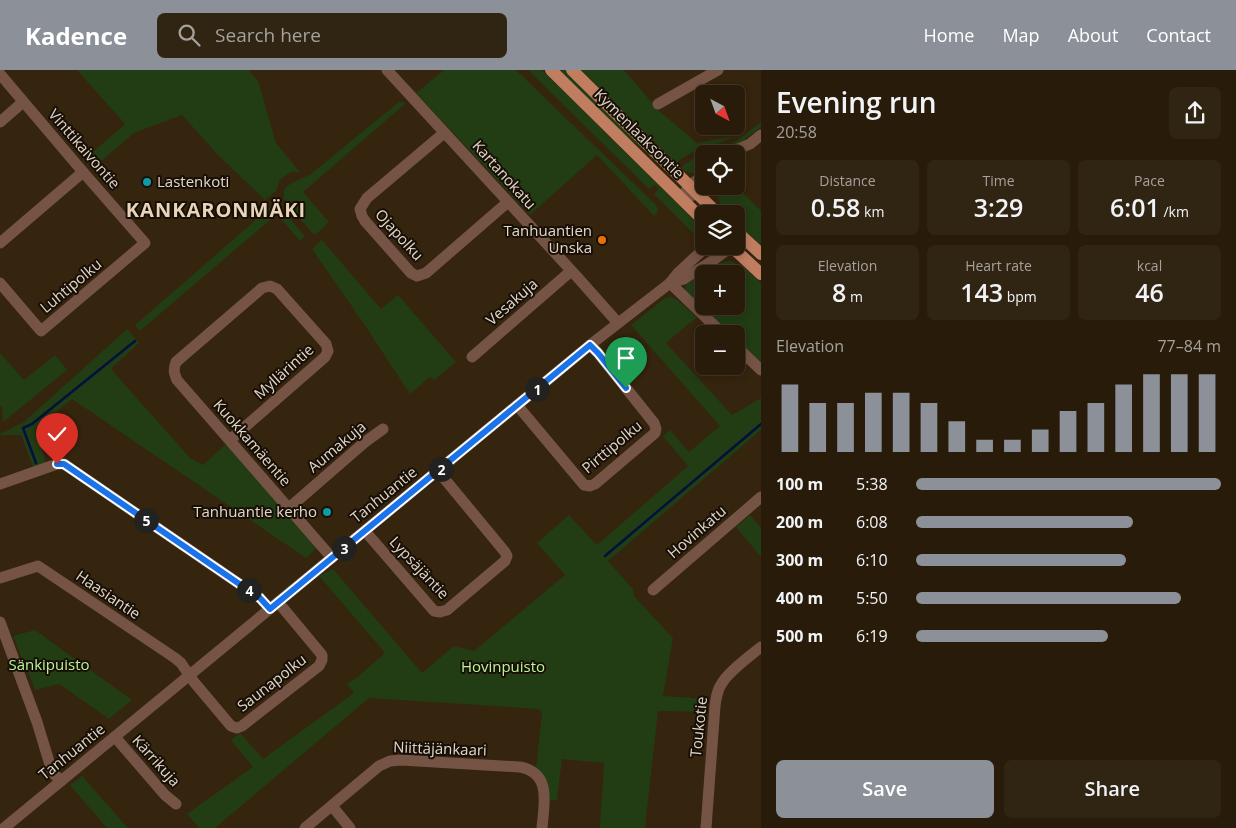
<!DOCTYPE html>
<html lang="en">
<head>
<meta charset="utf-8">
<style>
  body { margin:0; font-family:"Open Sans",sans-serif; background:#302413; color:#f1f3f6; height:100vh; display:flex; flex-direction:column; font-size:19px; white-space:nowrap }
  * { box-sizing:border-box; margin:0 }
  p { font-size:16px; color:#a5a19c }
  .icon { flex:none; width:28px; height:28px; fill:none; stroke:currentColor; stroke-width:2; stroke-linecap:round; stroke-linejoin:round }
  .map { position:relative; flex:1; overflow:hidden }
  .details { display:flex; flex-direction:column; background:#281b0a; width:475px }
  .details>* { flex:none }
  .needle { width:32px; rotate:139deg }
  .buttons { position:absolute; left:695px; top:15px; display:grid; gap:10px }
  .buttons a { display:grid; place-items:center; width:50px; height:50px; border-radius:8px; background:#281b0a; box-shadow:0 2px 8px #0003,0 0 0 1px #44392b; font-size:25px }
  .pin { position:absolute; display:grid; place-items:center; width:42px; height:42px; color:#fff; margin:-51px -21px; border-radius:50% 50% 50% 0; rotate:-45deg; box-shadow:0 0 5px #0007 }
  .pin .icon { rotate:45deg }
  .km { position:absolute; width:25px; height:25px; margin:-12px; border-radius:50%; background:#222; color:#fff; font-size:14px; line-height:25px; text-align:center }
  .round { display:grid; place-items:center; flex:none; width:52px; height:52px; border-radius:8px; background:#302413 }
  .summary { display:flex; align-items:center; justify-content:space-between; height:85px; padding:0 15px }
  h1 { font-size:28px; font-weight:600; line-height:38px }
  .metrics { display:grid; grid-template-columns:repeat(3,1fr); gap:8px; height:85px; padding:5px 15px }
  .metrics div { display:grid; align-content:center; border-radius:8px; background:#302413; text-align:center }
  .metrics b { font-size:25px; font-weight:600 }
  .metrics small { font-size:14px; font-weight:400 }
  .metrics p { font-size:14px }
  .chart { height:140px; padding:10px 15px }
  .chart p { display:flex; justify-content:space-between }
  .chart svg { width:100%; height:90px; margin-top:5px; stroke:#8c9099; stroke-width:6 }
  .cta { display:flex; gap:10px; margin-top:auto; padding:10px 15px }
  .cta a { flex:1; height:58px; border-radius:8px; background:#8c9099; color:#fff; font-size:20px; font-weight:600; line-height:58px; text-align:center }
  .cta a+a { background:#302413; color:#f1f3f6 }
  ul { padding:0 15px; list-style:none; font-size:16px }
  li { display:grid; grid-template-columns:80px 60px 1fr; align-items:center; height:38px }
  li i { height:12px; border-radius:6px; background:#8c9099 }
  header { display:flex; align-items:center; gap:30px; box-sizing:border-box; height:70px; padding:0 25px; background:#8c9099; color:#fff }
  header strong { font-size:24px }
  nav { display:flex; gap:28px; margin-inline-start:auto; font-size:18px }
  .search { width:350px; height:45px; background:#302413; display:flex; align-items:center; gap:12px; box-sizing:border-box; padding:0 18px; border-radius:8px; color:#a5a19c; font-size:19px }
  main { display:flex; flex:1; min-height:0 }
  .map>svg:first-child { display:block }
  .green { fill:#223c14; fill-rule:evenodd }
  .lines { fill:none; stroke-linecap:round; stroke-linejoin:round }
  .stream { stroke:#00123d; stroke-width:2.5 }
  .minor { stroke:#755345; stroke-width:11 }
  .major { stroke:#c07d5f; stroke-width:12 }
  .route-casing { stroke:#fff; stroke-width:10 }
  .route { stroke:#1a73e8; stroke-width:6 }
  .culture-dot { fill:#0f9aa8; stroke:#170f06; stroke-width:2 }
  .food-dot { fill:#e8710a; stroke:#170f06; stroke-width:2 }
  .labels { text-anchor:middle; stroke-width:4; stroke-linejoin:round; paint-order:stroke }
  .street-label { font-size:15px; fill:#e2d6c9; stroke:#170f06 }
  .poi-label { font-size:15px; fill:#e2d6c9; stroke:#170f06; text-anchor:end }
  .park-label { font-size:15px; fill:#b7f797; stroke:#170f06 }
  .district-label { font-size:20px; font-weight:bold; letter-spacing:1px; fill:#e9d3b9; stroke:#170f06 }
</style>
</head>
<body>
<header>
<strong>Kadence</strong>
<div class="search"><svg class="icon" aria-label="search" viewBox="0 0 24 24"><circle cx="10" cy="10" r="6"/><path d="M15 15l6 6"/></svg>Search here</div>
<nav><a>Home</a><a>Map</a><a>About</a><a>Contact</a></nav>
</header>
<main>
<div class="map">
<svg width="761" height="758" viewBox="0 0 761 758">
  <rect width="100%" height="100%" fill="#35240e"/>
  <g class="green">
    <path d="M77,0H249L258,11L276,73L300,102H291L280,110L276,121L265,130L217,84L182,45L134,63L94,97L86,88L125,54Z"/>
    <path d="M444,0H516L656,135C659,141 658,142 654,146L597,85L530,145L416,23Z"/>
    <path d="M528,0H542L696,152L701,163V171L655,125V123L659,119L655,115L651,118H648Z"/>
    <path d="M557,0H565L678,111L644,80L617,59Z"/>
    <path d="M581,0H624L659,41L697,73L734,66C716,77 693,78 676,93Z"/>
    <path d="M399,32H403L405,34L303,122L329,152L316,164L312,163L284,129C284,128 284,121 284,120C286,114 304,108 311,104Z"/>
    <path d="M761,52V57L726,84H704V100C695,104 689,105 681,98C698,81 710,85 728,76C740,69 750,60 761,52Z"/>
    <path d="M744,90L747,91L742,122L761,141V175L736,152V144H727C720,135 716,127 719,116H736V96Z"/>
    <path d="M277,134L305,166L300,171L277,144L140,261L135,255L273,135Z"/>
    <path d="M322,170L381,239L398,225L456,292L434,310L430,307L410,324L362,251L312,179Z"/>
    <path d="M730,191L745,198L761,213V293L736,270V264H730L685,221L686,215C699,206 713,192 730,191ZM704,204H736V236H704Z"/>
    <path d="M670,227L676,229L697,247L666,273L732,345L761,328V360L608,491L633,519V525L673,568L663,626L708,629L707,642L658,641L645,758H600L604,693L562,689L557,730H548L536,698L542,643L539,639L369,628L215,758H199L187,744L253,697L231,670L240,663L263,689L354,623L347,614L355,609L385,583L319,506L333,499L422,603L454,576L474,581L565,505L537,473L569,445L597,475L688,396L663,366L670,360L689,382L720,356L631,255L665,228Z"/>
    <path d="M127,259L139,273L111,299L190,388L203,395L227,373L317,478L306,488L72,329L35,360L46,393L33,397L21,365H0V364L24,352Z"/>
    <path d="M0,283L24,310L55,285L67,300L3,352L2,337L0,336Z"/>
    <path d="M750,445L761,458V487L736,457Z"/>
    <path d="M35,560L132,630L109,649L59,614L35,620L13,566Z"/>
    <path d="M82,706L128,758H107L70,715Z"/>
  </g>
  <g class="lines">
    <g class="stream">
      <path d="M36,393L23,358L32,354L135,271"/>
      <path d="M605,486L761,354"/>
    </g>
    <g class="minor">
      <path d="M387,0L579,209L618,253"/>
      <path d="M0,4L83,102L145,173L41,261L0,213"/>
      <path d="M658,34L718,0"/>
      <path d="M0,52L23,32"/>
      <path d="M444,63L367,128L360,139L362,146L365,151L411,203L417,206L426,203L508,132"/>
      <path d="M731,84L738,79L750,74L761,65"/>
      <path d="M690,126L698,124L706,116"/>
      <path d="M681,129L689,116L704,105"/>
      <path d="M0,173L83,102"/>
      <path d="M670,213L723,264"/>
      <path d="M670,213L684,209L715,189L732,176"/>
      <path d="M736,276L761,300"/>
      <path d="M472,287L571,201"/>
      <path d="M517,335L584,415L590,416L595,414L655,363L656,359L654,353L598,283L590,275"/>
      <path d="M230,370L325,287L328,281L326,274L277,219L270,216L262,218L176,292C173,300 174,303 177,310L332,488"/>
      <path d="M0,414L57,394H64L260,528L270,539"/>
      <path d="M289,438L365,372L383,359"/>
      <path d="M365,461L434,541L440,542L447,540L505,491L507,486L505,482L438,401"/>
      <path d="M0,508L38,496L175,588L181,593L194,612L231,656L237,658L242,656L319,596L322,590V585L278,532"/>
      <path d="M653,520L761,427"/>
      <path d="M0,552L37,652L51,698L53,703L61,711"/>
      <path d="M115,667L165,725L176,734"/>
      <path d="M332,736L350,758"/>
      <path d="M4,758L590,275L670,213L678,203L707,176"/>
      <path d="M305,758L379,696L390,691L401,690L520,697C552,703 544,734 542,758"/>
      <path d="M706,758L715,636C716,628 717,620 722,613C730,600 749,587 761,577"/>
    </g>
    <g class="major">
      <path d="M551,0L704,151"/>
      <path d="M572,0L718,144"/>
      <path d="M736,161L761,184"/>
      <path d="M731,176L761,204"/>
    </g>
  </g>
  <g class="lines">
    <defs>
      <path id="route" d="M57,394H64L260,528L270,539L590,275L598,283L626,318"/>
    </defs>
    <use href="#route" class="route-casing"/>
    <use href="#route" class="route"/>
  </g>
  <g class="culture-dot">
    <circle cx="147" cy="112" r="5"/>
    <circle cx="327" cy="442" r="5"/>
  </g>
  <circle class="food-dot" cx="602" cy="170" r="5"/>
  <g class="labels">
    <g class="street-label">
      <text transform="translate(639 64) rotate(45)" y="5">Kymenlaaksontie</text>
      <text transform="translate(84 79) rotate(49)" y="5">Vinttikaivontie</text>
      <text transform="translate(504 105) rotate(48)" y="5">Kartanokatu</text>
      <text transform="translate(399 165) rotate(48)" y="5">Ojapolku</text>
      <text transform="translate(71 216) rotate(-40)" y="5">Luhtipolku</text>
      <text transform="translate(512 232) rotate(-41)" y="5">Vesakuja</text>
      <text transform="translate(284 302) rotate(-42)" y="5">Myllärintie</text>
      <text transform="translate(252 373) rotate(49)" y="5">Kuokkamäentie</text>
      <text transform="translate(337 377) rotate(-40)" y="5">Aumakuja</text>
      <text transform="translate(612 377) rotate(-40)" y="5">Pirttipolku</text>
      <text transform="translate(384 425) rotate(-39)" y="5">Tanhuantie</text>
      <text transform="translate(697 462) rotate(-41)" y="5">Hovinkatu</text>
      <text transform="translate(419 498) rotate(47)" y="5">Lypsäjäntie</text>
      <text transform="translate(108 525) rotate(34)" y="5">Haasiantie</text>
      <text transform="translate(272 613) rotate(-38)" y="5">Saunapolku</text>
      <text transform="translate(699 657) rotate(-84)" y="5">Toukotie</text>
      <text transform="translate(440 679) rotate(2)" y="5">Niittäjänkaari</text>
      <text transform="translate(72 682) rotate(-39)" y="5">Tanhuantie</text>
      <text transform="translate(156 691) rotate(48)" y="5">Kärrikuja</text>
    </g>
    <g class="poi-label">
      <text x="157" y="117" text-anchor="start">Lastenkoti</text>
      <text x="592" y="166">Tanhuantien<tspan x="592" dy="17">Unska</tspan></text>
      <text x="317" y="447">Tanhuantie kerho</text>
    </g>
    <g class="park-label">
      <text x="49" y="600">Sänkipuisto</text>
      <text x="503" y="602">Hovinpuisto</text>
    </g>
    <g class="district-label">
      <text x="216" y="147">KANKARONMÄKI</text>
    </g>
  </g>
</svg>
<div class="buttons">
<a><svg class="needle" viewBox="-14 -14 28 28"><path d="M0-13l5 13h-10z" fill="#e53935"/><path d="M0 13l5-13h-10z" fill="#a5a19c"/></svg></a>
<a><svg class="icon" aria-label="locate" viewBox="0 0 24 24"><circle cx="12" cy="12" r="6"/><path d="M12 2v4M12 18v4M2 12h4M18 12h4"/></svg></a>
<a><svg class="icon" aria-label="layers" viewBox="0 0 24 24"><path d="M12 4l9 5-9 5-9-5zM3 14l9 5 9-5"/></svg></a>
<a>+</a>
<a>−</a>
</div>
<div class="pin" style="left:626px;top:318px;background:#1e9e55"><svg class="icon" aria-label="arrive" viewBox="0 0 24 24"><path d="M6 21V4h12l-3 4 3 4H6"/></svg></div>
<div class="pin" style="left:57px;top:394px;background:#d93025"><svg class="icon" aria-label="check" viewBox="0 0 24 24"><path d="M5 12l5 5 9-10"/></svg></div>
<b class="km" style="left:537px;top:319px">1</b>
<b class="km" style="left:441px;top:399px">2</b>
<b class="km" style="left:344px;top:478px">3</b>
<b class="km" style="left:249px;top:520px">4</b>
<b class="km" style="left:146px;top:450px">5</b>
</div>
<section class="details">
<div class="summary"><div><h1>Evening run</h1><p>20:58</p></div><a class="round"><svg class="icon" aria-label="share" viewBox="0 0 24 24"><path d="M12 15V3M7 8l5-5 5 5M5 13v7h14v-7"/></svg></a></div>
<div class="metrics">
<div><p>Distance</p><b>0.58<small> km</small></b></div>
<div><p>Time</p><b>3:29</b></div>
<div><p>Pace</p><b>6:01<small> /km</small></b></div>
</div>
<div class="metrics">
<div><p>Elevation</p><b>8<small> m</small></b></div>
<div><p>Heart rate</p><b>143<small> bpm</small></b></div>
<div><p>kcal</p><b>46</b></div>
</div>
<div class="chart"><p><span>Elevation</span>77–84 m</p>
<svg viewBox="0 0 160 44" preserveAspectRatio="none"><path d="M5 44V11M15 44V20M25 44V20M35 44V15M45 44V15M55 44V20M65 44V29M75 44V38M85 44V38M95 44V33M105 44V24M115 44V20M125 44V11M135 44V6M145 44V6M155 44V6"/></svg>
</div>
<ul>
<li><b>100 m</b>5:38<i style="width:100%"></i></li>
<li><b>200 m</b>6:08<i style="width:71%"></i></li>
<li><b>300 m</b>6:10<i style="width:69%"></i></li>
<li><b>400 m</b>5:50<i style="width:87%"></i></li>
<li><b>500 m</b>6:19<i style="width:63%"></i></li>
</ul>
<div class="cta"><a>Save</a><a>Share</a></div>
</section>
</main>
</body>
</html>
